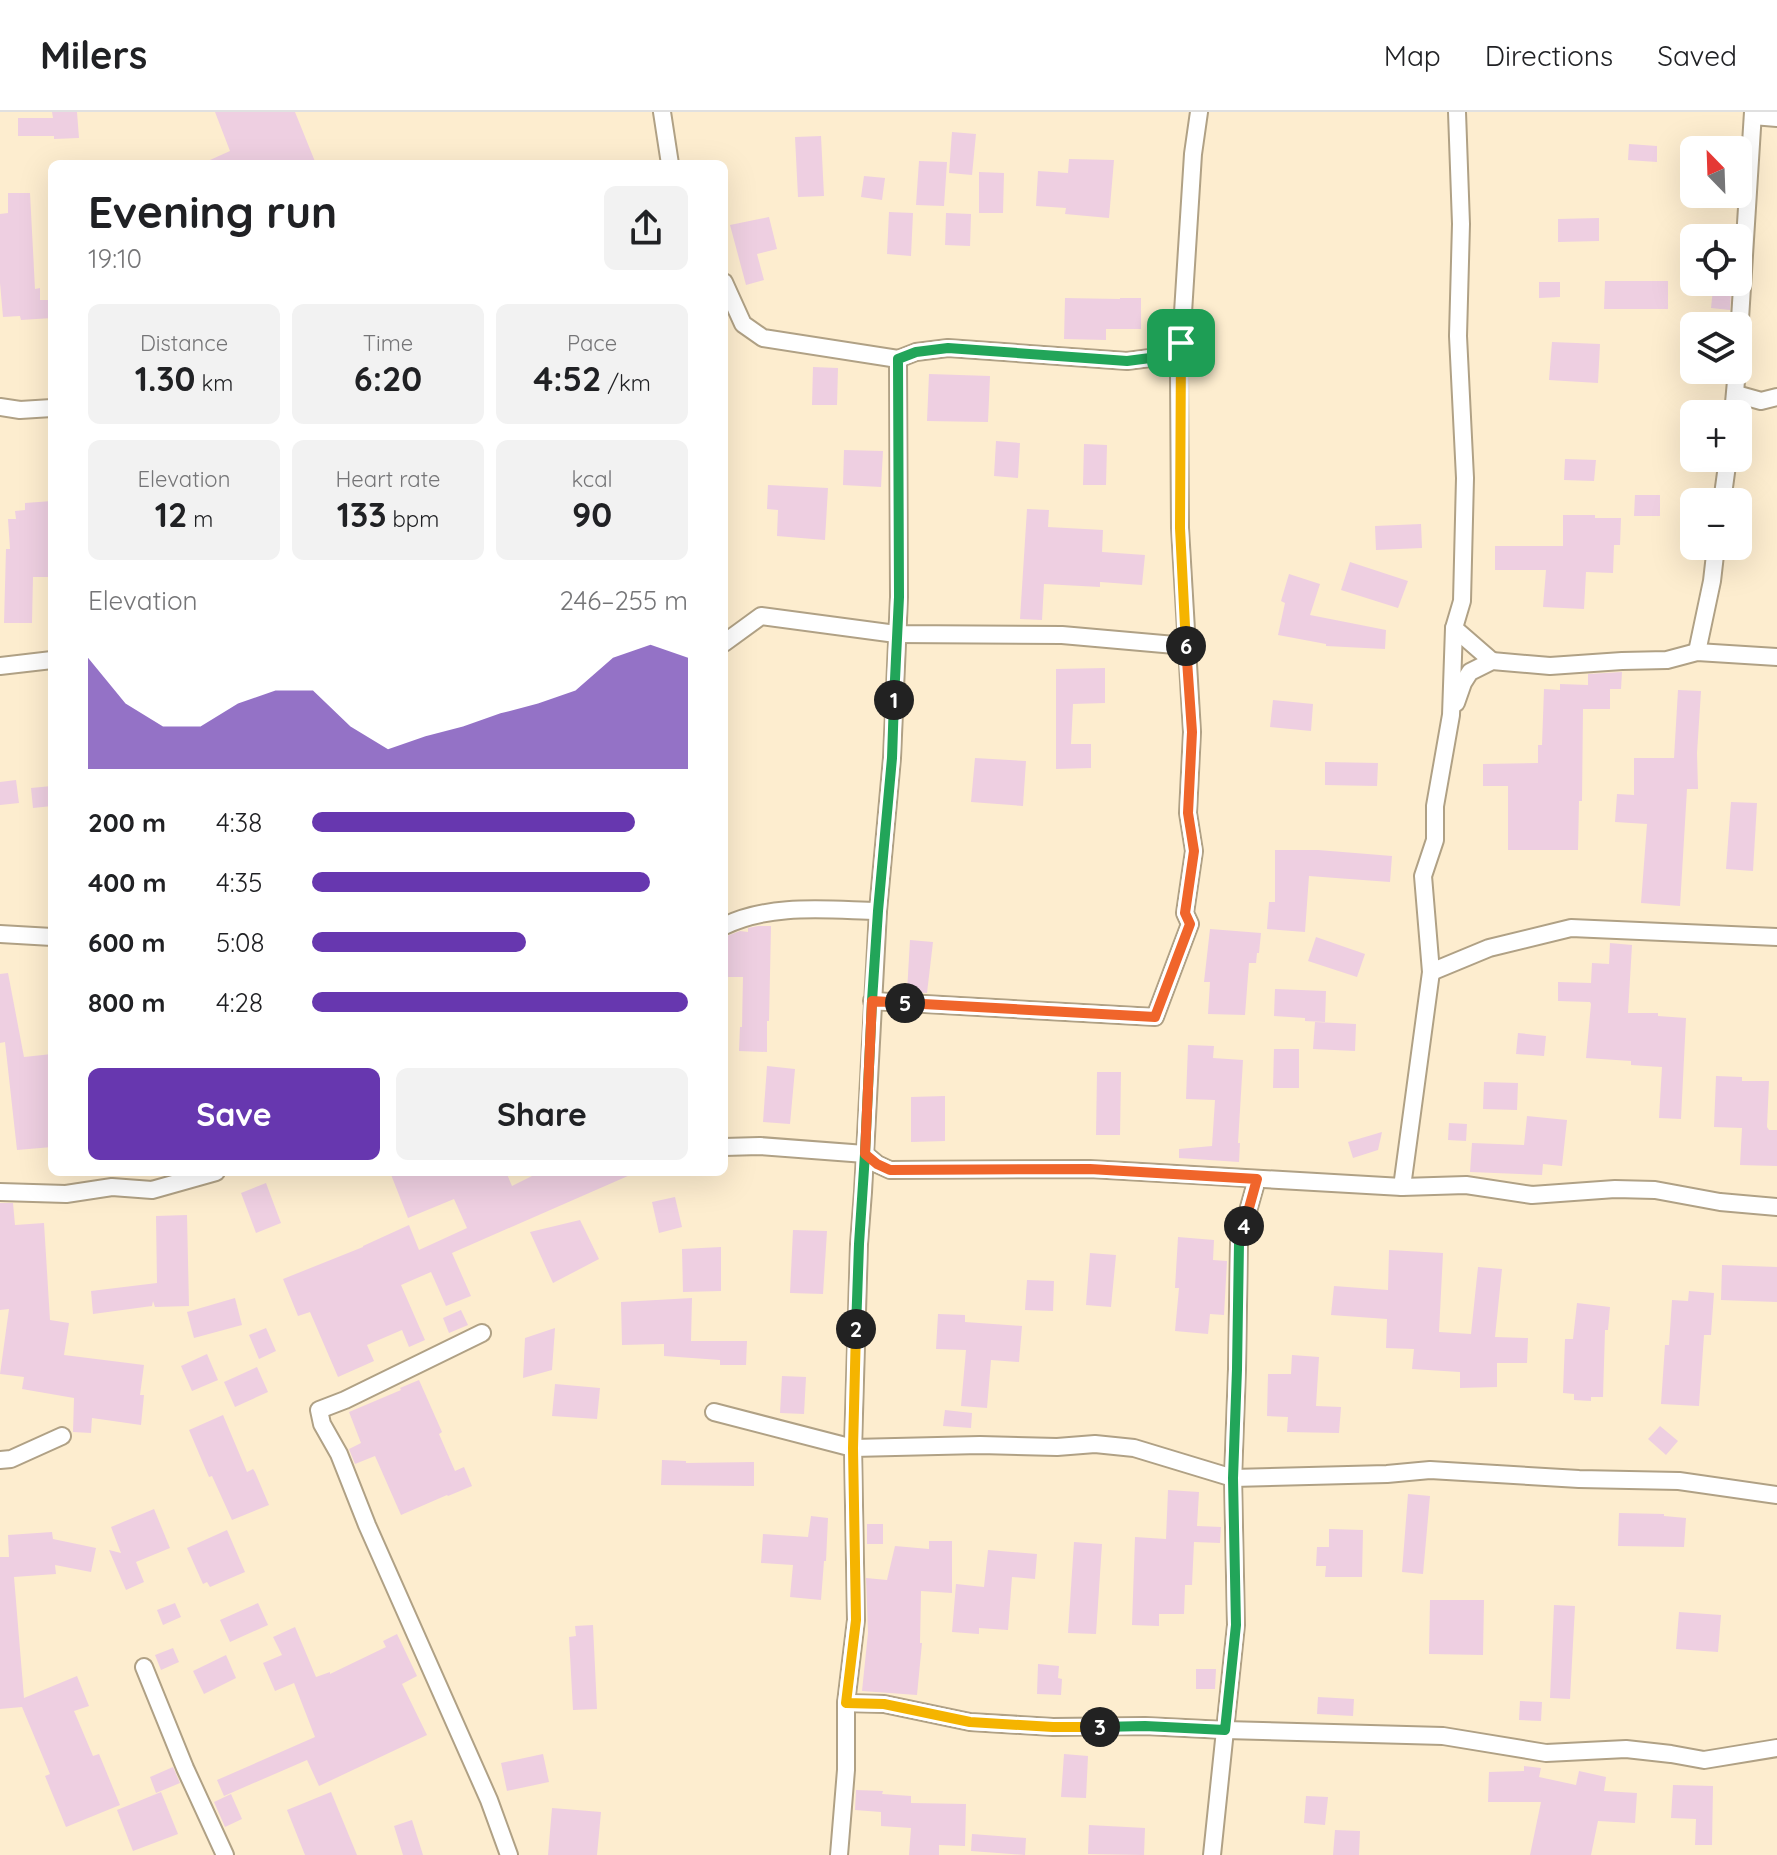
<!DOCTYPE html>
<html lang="en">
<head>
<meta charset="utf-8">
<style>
  body { margin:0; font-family:Quicksand,sans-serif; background:#f2f2f2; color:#202124; height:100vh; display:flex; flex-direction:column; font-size:30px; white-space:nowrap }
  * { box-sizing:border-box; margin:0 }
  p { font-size:26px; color:#757577 }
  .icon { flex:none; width:44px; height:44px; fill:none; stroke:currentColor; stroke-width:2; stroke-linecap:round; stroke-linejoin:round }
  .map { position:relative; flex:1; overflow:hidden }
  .sheet { position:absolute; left:48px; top:48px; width:680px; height:1016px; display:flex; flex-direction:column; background:#fff; border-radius:12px; box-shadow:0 8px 32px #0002 }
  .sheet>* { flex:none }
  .needle { width:52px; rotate:337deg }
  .tools { position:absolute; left:1680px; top:24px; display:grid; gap:16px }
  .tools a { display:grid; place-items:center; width:72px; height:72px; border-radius:12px; background:#fff; box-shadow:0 8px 32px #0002; font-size:40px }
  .pin { position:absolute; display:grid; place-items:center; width:68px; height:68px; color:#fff; margin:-34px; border-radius:16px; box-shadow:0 4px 12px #0006 }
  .km { position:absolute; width:40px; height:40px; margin:-20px; border-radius:50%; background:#222; color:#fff; font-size:22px; line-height:40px; text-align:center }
  .round { display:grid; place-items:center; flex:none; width:84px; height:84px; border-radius:12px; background:#f2f2f2 }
  .headline { display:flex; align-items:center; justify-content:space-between; height:136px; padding:0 40px }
  h1 { font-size:44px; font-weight:700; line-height:60px }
  .figures { display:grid; grid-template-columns:repeat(3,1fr); gap:12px; height:136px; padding:8px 40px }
  .figures div { display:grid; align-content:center; border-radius:12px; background:#f2f2f2; text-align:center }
  .figures b { font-size:34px; font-weight:700 }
  .figures small { font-size:22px; font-weight:400 }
  .figures p { font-size:22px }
  .chart { height:224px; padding:16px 40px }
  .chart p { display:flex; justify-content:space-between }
  .chart svg { width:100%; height:144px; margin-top:8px; fill:#6737af; opacity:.7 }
  .primary-button { display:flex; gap:16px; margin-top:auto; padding:16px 40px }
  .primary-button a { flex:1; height:92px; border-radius:12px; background:#6737af; color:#fff; font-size:32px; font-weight:700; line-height:92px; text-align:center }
  .primary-button a+a { background:#f2f2f2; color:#202124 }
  ul { padding:0 40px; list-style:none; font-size:26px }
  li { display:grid; grid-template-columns:128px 96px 1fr; align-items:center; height:60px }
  li i { height:20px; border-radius:10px; background:#6737af }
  header { display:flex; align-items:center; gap:48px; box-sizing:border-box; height:112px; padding:0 40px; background:#fff; border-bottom:2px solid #e0e0e0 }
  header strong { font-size:38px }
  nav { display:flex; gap:44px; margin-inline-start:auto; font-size:28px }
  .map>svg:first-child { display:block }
  .building { fill:#eecfe1 }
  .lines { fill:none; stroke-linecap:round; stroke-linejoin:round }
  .minor-casing { stroke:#b0a185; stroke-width:20 }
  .minor { stroke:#fff; stroke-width:16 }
  .split-1-casing { stroke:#fff; stroke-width:16 }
  .split-2-casing { stroke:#fff; stroke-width:16 }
  .split-3-casing { stroke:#fff; stroke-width:16 }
  .split-4-casing { stroke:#fff; stroke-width:16 }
  .split-5-casing { stroke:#fff; stroke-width:16 }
  .split-6-casing { stroke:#fff; stroke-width:16 }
  .split-7-casing { stroke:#fff; stroke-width:16 }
  .split-1 { stroke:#22a559; stroke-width:10 }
  .split-2 { stroke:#22a559; stroke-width:10 }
  .split-3 { stroke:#f5b400; stroke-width:10 }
  .split-4 { stroke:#22a559; stroke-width:10 }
  .split-5 { stroke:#f0652b; stroke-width:10 }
  .split-6 { stroke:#f0652b; stroke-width:10 }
  .split-7 { stroke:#f5b400; stroke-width:10 }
</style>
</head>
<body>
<header>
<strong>Milers</strong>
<nav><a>Map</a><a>Directions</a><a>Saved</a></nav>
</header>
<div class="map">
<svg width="1777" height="1743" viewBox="0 0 1777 1743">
  <rect width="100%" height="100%" fill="#fdedcf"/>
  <g class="building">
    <path d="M52,0H77L79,26L54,27V24H18V6H53Z"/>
    <path d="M215,0H295L316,52H201L230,39Z"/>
    <path d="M952,20L976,22L972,63L949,61Z"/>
    <path d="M821,24L824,84L798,85L795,25Z"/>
    <path d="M1629,32L1657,34V50L1628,48Z"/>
    <path d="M1069,47L1114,48L1109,106L1065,102L1066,96L1036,94L1038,59L1068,61Z"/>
    <path d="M919,49L947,50L944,94L916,93Z"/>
    <path d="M979,60L1004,61L1003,101H979Z"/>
    <path d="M864,64L885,66L882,88L861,85Z"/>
    <path d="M8,81H30L35,177L40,176V188H52V206L21,208L20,204L3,205L0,171V102L8,101Z"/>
    <path d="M889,100L913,101L911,144L887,142Z"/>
    <path d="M946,101L971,102L970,134L945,133Z"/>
    <path d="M769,105L777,137L757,142L764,168L746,173L730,113Z"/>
    <path d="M1599,106V129L1558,130V107Z"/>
    <path d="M1605,169H1668V197H1604Z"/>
    <path d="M1539,170H1560V185L1539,186Z"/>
    <path d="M1713,177L1731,179L1730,198L1711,196Z"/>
    <path d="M1065,186L1120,187V186H1141V217H1106V228L1064,227Z"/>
    <path d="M1552,230L1600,232L1598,271L1549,268Z"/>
    <path d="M813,255L838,256L837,293H812Z"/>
    <path d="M929,262L990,264L988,310L927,309Z"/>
    <path d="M996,329L1020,331L1018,366L994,364Z"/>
    <path d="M1084,332L1107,333L1106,373H1083Z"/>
    <path d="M844,338L883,339L881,375L843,373Z"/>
    <path d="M1565,347L1596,348L1594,369L1564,368Z"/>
    <path d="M768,373L828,376L825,428L777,424L778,398L767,397Z"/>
    <path d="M1635,383H1660V404H1634Z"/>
    <path d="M52,389V465H33L32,511H4L6,437H10L8,407H16L15,399L25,398V391Z"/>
    <path d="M1027,397L1049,398L1048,415L1103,418L1102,440L1145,443L1142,473L1100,470V475L1044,472L1042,508L1020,507Z"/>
    <path d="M1563,403H1595V406H1621L1620,433H1614L1613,461L1586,460L1584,497L1543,495L1546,458H1495V434H1563Z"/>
    <path d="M1421,412L1422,436L1376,438L1375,414Z"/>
    <path d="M1350,450L1408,469L1398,496L1341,478Z"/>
    <path d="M1289,462L1320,472L1310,503L1386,518L1385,537L1326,534V532L1278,523L1285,491L1281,489Z"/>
    <path d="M1105,556V591L1073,592L1071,632H1091V656L1056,657V557Z"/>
    <path d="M1622,560L1621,577H1610V597H1583L1582,689H1579L1578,738H1508V674H1483V652L1538,651V633H1542L1544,577L1560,578V572L1588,573V562Z"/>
    <path d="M1678,578L1701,579L1697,641L1698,677H1687L1680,794L1641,791L1647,712L1615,710L1617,682L1634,683V646H1674Z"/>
    <path d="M1273,588L1313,592L1311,619L1270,615Z"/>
    <path d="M975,646L1026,649L1023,694L971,690Z"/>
    <path d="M1325,650L1378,651L1377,674L1325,673Z"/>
    <path d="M16,668L19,691L0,693V670Z"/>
    <path d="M52,674V694L33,696L31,676Z"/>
    <path d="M1731,690L1757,691L1753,759L1726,757Z"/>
    <path d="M1275,738H1318L1392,744L1390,770L1309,764L1305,820L1267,817L1269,790H1275Z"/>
    <path d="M758,814H771L769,909H767V940L739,939L740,915H742L743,865H724V825L740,819L748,820V816Z"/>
    <path d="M1210,817L1261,821L1259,841H1257L1256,851H1249L1245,903L1208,902L1210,870H1204Z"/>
    <path d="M1316,825L1365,842L1357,865L1308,849Z"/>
    <path d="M910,828L933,830L927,881L907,880Z"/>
    <path d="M1610,831L1632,833L1628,901H1658V904L1686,906L1681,1007L1659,1006L1662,955L1631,953V949L1586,946L1591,892L1590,890L1558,889V870L1591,871L1592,851L1609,852Z"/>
    <path d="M8,861L24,945L52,942V1035L17,1038L5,930L0,931V862Z"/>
    <path d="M1275,877L1326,879L1325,910L1305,909V906L1274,904Z"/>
    <path d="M1315,910L1356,912L1355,939L1313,937Z"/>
    <path d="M1518,921L1546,924L1544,944L1516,942Z"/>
    <path d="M1188,933L1214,934L1213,946L1243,948L1238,1031H1240L1239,1050L1179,1046V1037L1212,1034L1215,988L1186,987Z"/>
    <path d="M1274,937H1299V976H1273Z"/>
    <path d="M767,954L795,957L790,1012L763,1010Z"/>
    <path d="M1097,960H1121L1120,1023H1096Z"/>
    <path d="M1716,964L1742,965V969H1769L1767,1015L1769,1018H1777V1054L1740,1053L1742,1016L1714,1015Z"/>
    <path d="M1484,970L1518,971L1517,998L1483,997Z"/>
    <path d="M945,984V1029L911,1030V985Z"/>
    <path d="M1527,1004L1567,1008L1562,1054L1543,1052L1542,1063L1470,1060L1472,1031L1524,1033Z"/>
    <path d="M1449,1011L1467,1012L1466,1029L1448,1028Z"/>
    <path d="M1382,1020L1378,1038L1353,1046L1348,1030Z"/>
    <path d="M390,1060H506L512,1074L540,1060H637L452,1141L471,1184L446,1194L431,1160L401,1173L425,1228L409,1235L402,1218L367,1233L374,1249L338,1265L310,1200L298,1204L283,1167L363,1135V1134L409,1113L419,1138L467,1116L454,1087L408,1106Z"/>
    <path d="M266,1071L281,1111L256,1121L241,1081Z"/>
    <path d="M675,1085L682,1115L659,1121L652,1090Z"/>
    <path d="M0,1091H13L15,1113L44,1111L50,1208L69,1211L64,1243L144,1253L140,1283H144L141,1313L92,1306L91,1321L73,1320L74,1286L22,1277L24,1265L0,1262L9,1197L0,1198Z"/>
    <path d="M187,1103L189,1194L155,1195L153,1189L152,1194L93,1202L91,1179L157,1171L156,1104Z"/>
    <path d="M580,1108L599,1147L553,1171L530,1120Z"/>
    <path d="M793,1118L827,1119L823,1182L790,1181Z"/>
    <path d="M1178,1125L1214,1128L1213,1148L1227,1149L1224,1203L1210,1202L1208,1222L1175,1219L1179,1176H1175Z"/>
    <path d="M721,1135V1179L683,1180L682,1137Z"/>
    <path d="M1389,1138L1443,1141L1439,1220L1471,1222L1478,1155L1502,1157L1495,1225L1528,1226L1527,1251H1497V1275L1460,1276V1260L1412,1257L1414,1237L1386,1236L1387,1207L1331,1203L1334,1174L1388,1178Z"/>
    <path d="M1090,1141L1116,1143L1111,1195L1086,1193Z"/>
    <path d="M1722,1153L1777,1155V1190L1721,1188Z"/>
    <path d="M1027,1168L1054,1169L1053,1199L1025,1198Z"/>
    <path d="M1689,1179L1714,1181L1711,1223H1704L1699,1294L1661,1292L1665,1233H1669L1672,1188L1688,1189Z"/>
    <path d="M235,1186L242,1213L194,1226L187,1200Z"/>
    <path d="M692,1186L691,1229H747L746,1253H720V1248L664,1244V1232L622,1233L621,1190Z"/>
    <path d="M1577,1191L1610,1195L1608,1218H1605L1603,1285H1591V1289L1574,1288V1282L1563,1281L1565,1227H1573Z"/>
    <path d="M461,1198L468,1213L449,1221L443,1206Z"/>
    <path d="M938,1202L965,1203V1210L1022,1214L1019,1250L991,1248L987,1296L961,1294L966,1238L936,1237Z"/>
    <path d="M266,1216L276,1239L259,1247L249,1223Z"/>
    <path d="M555,1216L552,1258L523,1266L525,1226Z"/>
    <path d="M207,1242L218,1268L192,1279L181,1254Z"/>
    <path d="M1292,1243L1319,1245L1316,1294L1341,1295L1339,1321L1287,1320L1288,1305L1267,1304L1268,1262H1291Z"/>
    <path d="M257,1255L268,1280L235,1295L224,1270Z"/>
    <path d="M782,1264L806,1265L804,1302L780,1301Z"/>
    <path d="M419,1268L442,1320L439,1322L455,1359L464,1355L472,1374L448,1384L447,1383L401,1403L375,1344L355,1352L349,1337L361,1331L349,1300L401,1278L400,1276Z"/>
    <path d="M555,1272L600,1276L597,1307L552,1304Z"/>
    <path d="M945,1298L972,1301L971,1316L943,1314Z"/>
    <path d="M223,1303L247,1360L253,1357L255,1360L269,1393L232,1408L212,1364L209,1365L189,1318Z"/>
    <path d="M1660,1314L1678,1329L1666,1343L1648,1327Z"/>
    <path d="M662,1348L686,1349V1351L754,1350V1374L661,1373Z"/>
    <path d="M1168,1378L1199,1380L1197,1414L1221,1415L1220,1431L1194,1430L1192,1473H1185L1184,1502H1159V1514L1132,1513L1135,1425L1166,1427Z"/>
    <path d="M1408,1382L1430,1384L1423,1462L1402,1460Z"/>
    <path d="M154,1397L170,1436L136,1450L144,1470L126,1478L109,1438L121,1441L111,1415Z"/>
    <path d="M1619,1401L1664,1402V1404L1686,1406L1684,1435L1618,1434Z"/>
    <path d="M811,1404L828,1406L826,1449H824L821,1488L790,1485L793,1453L761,1451L763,1422L808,1425Z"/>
    <rect x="867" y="1412" width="16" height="20"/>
    <path d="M1329,1417L1363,1418L1362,1465H1325L1326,1454H1316L1317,1435H1329Z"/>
    <path d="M227,1418L245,1460L210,1475L207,1470L203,1472L187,1436Z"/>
    <path d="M52,1420L53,1427L96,1436L91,1460L55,1453L56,1462L14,1465L24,1586L77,1564L89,1594L74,1599L93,1644L99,1642L120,1693L66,1715L45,1664L50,1662L22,1595L0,1597V1445H9L8,1423Z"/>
    <path d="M929,1429H952V1481L921,1479L920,1531H922L917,1583L862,1579L868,1521L866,1466L887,1468L895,1434L929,1437Z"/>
    <path d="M1074,1430L1102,1432L1096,1522L1068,1521Z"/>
    <path d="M988,1438L1037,1442L1035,1467L1012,1465L1008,1518L979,1516V1522L952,1520L956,1472L984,1475Z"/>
    <path d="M1430,1488H1484L1483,1543L1429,1542Z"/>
    <path d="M175,1491L181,1505L163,1513L157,1498Z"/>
    <path d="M258,1491L268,1513L230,1530L220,1508Z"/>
    <path d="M1554,1493L1575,1494L1570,1587L1550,1586Z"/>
    <path d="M1679,1500L1721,1503L1718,1540L1676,1537Z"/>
    <path d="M593,1513L597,1597L573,1598L569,1525L576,1524L575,1514Z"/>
    <path d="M295,1515L316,1565L330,1560V1562L386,1535L383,1529L397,1522L417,1564L402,1572L427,1623L319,1674L307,1648L224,1684L217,1668L315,1625L294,1571L275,1579L263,1551L282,1543L273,1525Z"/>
    <path d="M173,1536L179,1550L161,1558L155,1543Z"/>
    <path d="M226,1543L236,1566L204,1582L193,1559Z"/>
    <path d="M1038,1552L1059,1554L1058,1566L1062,1567L1061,1583L1037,1582Z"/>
    <path d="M1196,1557H1216L1215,1577H1196Z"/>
    <path d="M1318,1585L1354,1587L1353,1604L1317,1602Z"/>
    <path d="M1520,1589L1542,1590L1541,1609L1519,1608Z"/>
    <path d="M543,1642L549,1670L507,1679L501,1651Z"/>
    <path d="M1064,1642L1088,1644L1086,1686L1061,1685Z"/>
    <path d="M1524,1654L1541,1656L1539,1665L1576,1673L1579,1659L1606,1665L1604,1679L1637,1681L1635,1711L1598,1709L1591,1743H1530L1541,1690H1488L1489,1660L1524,1659Z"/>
    <path d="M173,1655L180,1671L156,1681L150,1665Z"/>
    <path d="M1673,1673L1713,1674L1712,1733H1695L1696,1707L1671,1706Z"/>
    <path d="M856,1678L883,1679L882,1682L911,1684V1691L966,1692L965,1734L939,1733V1743H909L911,1716L881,1714V1700L855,1698Z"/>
    <path d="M161,1680L178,1722L133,1739L117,1698Z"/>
    <path d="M331,1680L357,1743H305L287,1698Z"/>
    <path d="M231,1682L242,1707L225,1715L214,1690Z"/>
    <path d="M1306,1684L1328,1685L1325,1713L1304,1711Z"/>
    <path d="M552,1696L601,1700L597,1743H548Z"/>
    <path d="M412,1708L423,1743H403L394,1714Z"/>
    <path d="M1089,1713L1145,1716L1144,1743L1088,1742Z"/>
    <path d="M1335,1718L1360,1719L1359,1743H1333Z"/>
    <path d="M972,1722L1026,1726L1025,1743L971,1739Z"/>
  </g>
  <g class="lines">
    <defs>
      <g id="minor">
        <path d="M662,0L670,52"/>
        <path d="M1753,4L1777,6"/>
        <path d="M724,170L743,212L763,226L898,247L899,485L892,646L878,799L863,1080L859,1132L853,1336L856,1508L846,1591V1658L839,1743"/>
        <path d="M1738,239L1753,0"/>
        <path d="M898,247L916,240L948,236L1127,249L1158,245L1181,231"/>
        <path d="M1736,282L1761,289L1777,285"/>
        <path d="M0,295L20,298L52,296"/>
        <path d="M1733,302L1737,258"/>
        <path d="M1722,390L1728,346"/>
        <path d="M1454,516L1492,549"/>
        <path d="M724,531L761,504L896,522L1062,523L1186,534"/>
        <path d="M1697,540L1712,469L1716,434"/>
        <path d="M0,554L52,548"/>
        <path d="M1456,591L1463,571L1470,560L1492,549L1550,554L1622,549L1667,548L1697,540L1777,545"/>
        <path d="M724,814C771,791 828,798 878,799"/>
        <path d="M0,822L52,825"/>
        <path d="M1431,860L1489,836L1571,816L1777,825"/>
        <path d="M872,889L1155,905L1190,812L1185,801L1194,739L1188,701L1192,620L1180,416L1179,264L1193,42L1199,0"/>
        <path d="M724,1035L760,1034L865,1042L877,1052L890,1058L1090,1057L1402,1075L1466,1073L1532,1083L1615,1077L1655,1078L1720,1090L1777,1095"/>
        <path d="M1402,1075L1431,860L1423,764L1435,728V694L1451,603L1454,516L1462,489L1465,366L1458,224L1461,112L1457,0"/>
        <path d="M0,1080L66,1082L112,1075L152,1078L216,1060"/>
        <path d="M482,1221L345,1288L319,1298L322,1312L339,1342L367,1413L489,1688L509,1743"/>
        <path d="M714,1300L853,1336L980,1333L1057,1335L1095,1332L1134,1336L1233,1366L1387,1362L1430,1358L1579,1367L1679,1369L1777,1383"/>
        <path d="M0,1348L11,1347L62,1324"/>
        <path d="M144,1555L185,1656L225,1743"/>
        <path d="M846,1591L884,1592L970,1610L1053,1615L1145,1614L1225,1618L1443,1624L1546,1641L1626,1637L1671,1642L1704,1648L1777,1636"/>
        <path d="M1212,1743L1236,1513L1233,1366L1237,1257L1239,1131L1257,1067"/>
      </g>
    </defs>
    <use href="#minor" class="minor-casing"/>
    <use href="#minor" class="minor"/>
  </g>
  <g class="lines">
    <defs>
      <path id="split-1" d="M894,588L899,485L898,247L916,240L948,236L1127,249L1158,245L1181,231"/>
      <path id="split-2" d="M856,1217L859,1132L865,1042L872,889L878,799L892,646L894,588"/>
      <path id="split-3" d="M856,1217L853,1336L856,1508L846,1591L884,1592L970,1610L1053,1615H1100"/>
      <path id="split-4" d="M1100,1615L1145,1614L1225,1618L1236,1513L1233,1366L1237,1257L1239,1131L1244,1114"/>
      <path id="split-5" d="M905,891L872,889L865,1042L877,1052L890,1058L1090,1057L1257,1067L1244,1114"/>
      <path id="split-6" d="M905,891L1155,905L1190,812L1185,801L1194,739L1188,701L1192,620L1186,534"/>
      <path id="split-7" d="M1181,231L1180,416L1186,534"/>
    </defs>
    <use href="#split-1" class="split-1-casing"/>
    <use href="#split-2" class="split-2-casing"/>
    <use href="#split-3" class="split-3-casing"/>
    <use href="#split-4" class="split-4-casing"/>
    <use href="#split-5" class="split-5-casing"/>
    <use href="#split-6" class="split-6-casing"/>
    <use href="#split-7" class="split-7-casing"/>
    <use href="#split-1" class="split-1"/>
    <use href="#split-2" class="split-2"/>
    <use href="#split-3" class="split-3"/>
    <use href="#split-4" class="split-4"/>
    <use href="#split-5" class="split-5"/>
    <use href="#split-6" class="split-6"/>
    <use href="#split-7" class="split-7"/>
  </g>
</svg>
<div class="tools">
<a><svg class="needle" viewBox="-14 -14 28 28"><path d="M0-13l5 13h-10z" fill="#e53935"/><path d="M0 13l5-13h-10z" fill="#757577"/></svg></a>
<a><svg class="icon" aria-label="locate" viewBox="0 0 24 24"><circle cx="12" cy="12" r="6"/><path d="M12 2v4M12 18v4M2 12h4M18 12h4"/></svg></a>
<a><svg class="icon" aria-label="layers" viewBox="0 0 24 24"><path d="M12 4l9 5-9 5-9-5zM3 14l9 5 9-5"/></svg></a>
<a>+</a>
<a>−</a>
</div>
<div class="pin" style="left:1181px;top:231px;background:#1e9e55"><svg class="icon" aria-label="arrive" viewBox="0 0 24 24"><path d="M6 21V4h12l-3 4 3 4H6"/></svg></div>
<b class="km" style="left:894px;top:588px">1</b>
<b class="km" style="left:856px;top:1217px">2</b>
<b class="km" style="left:1100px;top:1615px">3</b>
<b class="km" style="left:1244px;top:1114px">4</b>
<b class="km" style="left:905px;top:891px">5</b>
<b class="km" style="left:1186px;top:534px">6</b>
<section class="sheet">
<div class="headline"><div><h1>Evening run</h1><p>19:10</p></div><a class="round"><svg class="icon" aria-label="share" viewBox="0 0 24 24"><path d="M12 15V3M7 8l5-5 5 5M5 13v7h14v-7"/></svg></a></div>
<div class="figures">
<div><p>Distance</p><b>1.30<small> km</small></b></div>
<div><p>Time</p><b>6:20</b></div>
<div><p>Pace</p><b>4:52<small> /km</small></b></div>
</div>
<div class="figures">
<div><p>Elevation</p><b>12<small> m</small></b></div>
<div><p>Heart rate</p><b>133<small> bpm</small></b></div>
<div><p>kcal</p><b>90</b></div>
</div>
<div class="chart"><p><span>Elevation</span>246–255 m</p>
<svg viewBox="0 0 160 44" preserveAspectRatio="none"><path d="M0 44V10L10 24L20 31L30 31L40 24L50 20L60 20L70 31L80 38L90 34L100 31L110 27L120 24L130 20L140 10L150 6L160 10V44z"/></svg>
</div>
<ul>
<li><b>200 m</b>4:38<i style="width:86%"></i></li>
<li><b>400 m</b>4:35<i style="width:90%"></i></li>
<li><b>600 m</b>5:08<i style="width:57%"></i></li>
<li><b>800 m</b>4:28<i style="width:100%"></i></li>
</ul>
<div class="primary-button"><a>Save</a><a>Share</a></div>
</section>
</div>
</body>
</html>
